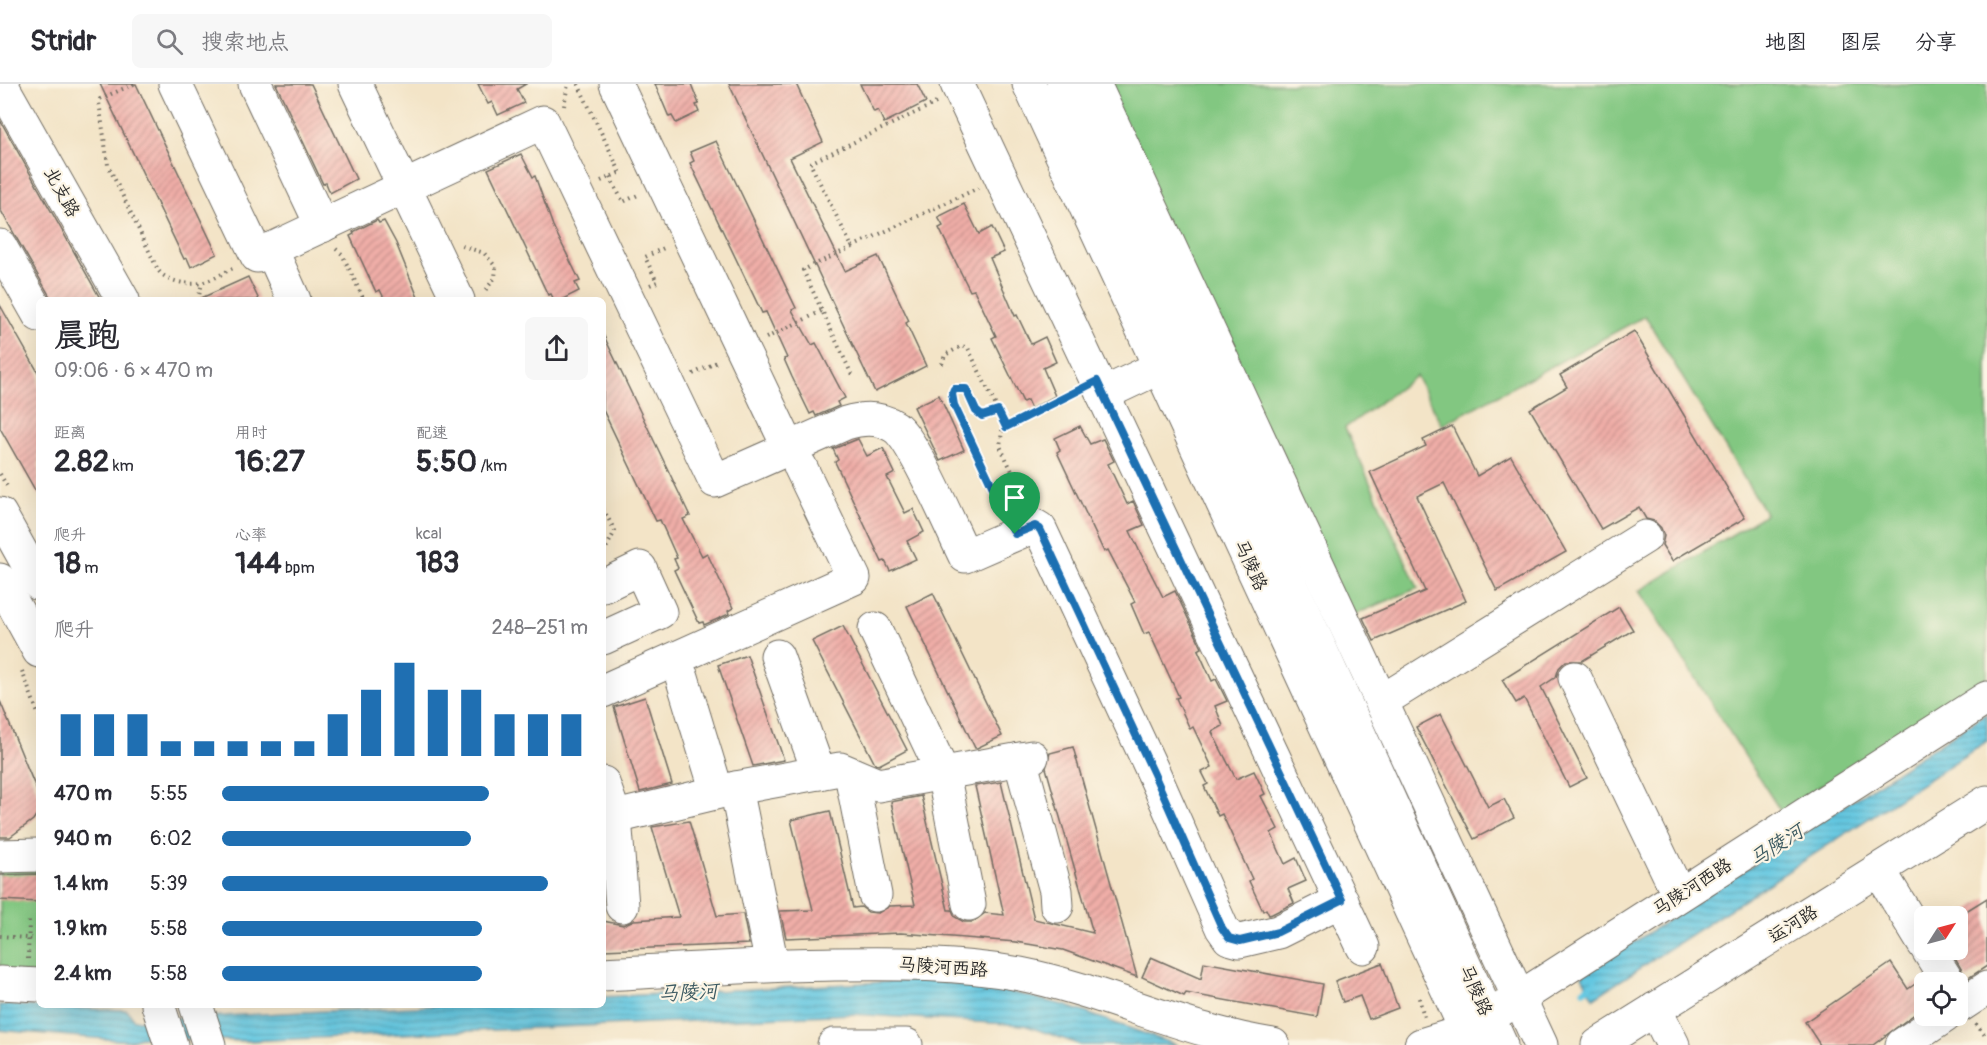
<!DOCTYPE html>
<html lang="zh">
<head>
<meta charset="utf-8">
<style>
  body { margin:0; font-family:Pangolin,"LXGW WenKai TC",sans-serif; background:#f7f7f7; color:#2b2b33; height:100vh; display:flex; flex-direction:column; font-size:22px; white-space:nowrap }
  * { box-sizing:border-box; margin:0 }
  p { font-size:20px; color:#7c7c81 }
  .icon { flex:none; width:33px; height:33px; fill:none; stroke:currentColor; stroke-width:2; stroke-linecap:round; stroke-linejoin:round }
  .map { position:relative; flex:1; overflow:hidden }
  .drawer { position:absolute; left:36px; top:213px; width:570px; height:711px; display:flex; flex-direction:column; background:#fff; border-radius:9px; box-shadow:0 6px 24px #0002 }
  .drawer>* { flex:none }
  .needle { width:39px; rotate:54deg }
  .buttons { position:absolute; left:1914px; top:822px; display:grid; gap:12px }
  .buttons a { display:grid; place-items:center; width:54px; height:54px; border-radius:9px; background:#fff; box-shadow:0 6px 24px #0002; font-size:30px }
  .pin { position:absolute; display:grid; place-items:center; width:51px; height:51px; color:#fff; margin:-62px -26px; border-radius:50% 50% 50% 0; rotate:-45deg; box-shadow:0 0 6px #0007 }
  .pin .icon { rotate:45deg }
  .round { display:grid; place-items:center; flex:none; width:63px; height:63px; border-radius:9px; background:#f7f7f7 }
  .headline { display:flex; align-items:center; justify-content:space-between; height:102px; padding:0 18px }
  h1 { font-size:33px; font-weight:700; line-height:45px }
  .stats { display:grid; grid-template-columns:repeat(3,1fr); gap:9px; height:102px; padding:6px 18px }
  .stats div { display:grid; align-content:center }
  .stats b { font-size:30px; font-weight:700 }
  .stats small { font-size:16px; font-weight:400 }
  .stats p { font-size:16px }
  .chart { height:168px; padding:12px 18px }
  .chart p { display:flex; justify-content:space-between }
  .chart svg { width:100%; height:108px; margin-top:6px; stroke:#1f6fb2; stroke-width:6 }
  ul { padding:0 18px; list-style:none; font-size:20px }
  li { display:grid; grid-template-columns:96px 72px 1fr; align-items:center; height:45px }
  li i { height:15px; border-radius:8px; background:#1f6fb2 }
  header { display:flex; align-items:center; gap:36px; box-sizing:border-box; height:84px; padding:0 30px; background:#fff; border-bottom:2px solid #e1e1e2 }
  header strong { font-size:28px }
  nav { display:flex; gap:33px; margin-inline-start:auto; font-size:21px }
  .search { width:420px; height:54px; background:#f7f7f7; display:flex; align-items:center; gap:15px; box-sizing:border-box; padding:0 21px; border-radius:9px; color:#7c7c81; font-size:22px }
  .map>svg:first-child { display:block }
  .green { fill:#82c781; stroke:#567956; stroke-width:1.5 }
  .water { fill:url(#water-rules); stroke:#477986; stroke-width:1.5 }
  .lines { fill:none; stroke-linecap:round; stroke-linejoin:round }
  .stream { stroke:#63c7e1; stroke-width:7 }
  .building { fill:url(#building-hatch) }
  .minor-casing { stroke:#716c62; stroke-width:35 }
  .major-casing { stroke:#716c62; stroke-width:35 }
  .path { stroke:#716c62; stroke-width:4; stroke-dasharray:1.5 4.5; stroke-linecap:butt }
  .minor { stroke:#fff; stroke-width:33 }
  .major { stroke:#fff; stroke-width:33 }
  .route-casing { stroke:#fff; stroke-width:12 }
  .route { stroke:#1f6fb2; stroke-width:8 }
  .labels { text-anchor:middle; stroke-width:4.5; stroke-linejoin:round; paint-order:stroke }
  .street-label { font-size:18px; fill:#2b2b2b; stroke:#fcf5e5 }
  .water-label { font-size:20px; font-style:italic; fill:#3c5a62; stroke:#fcf5e5 }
</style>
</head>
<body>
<header>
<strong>Stridr</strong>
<div class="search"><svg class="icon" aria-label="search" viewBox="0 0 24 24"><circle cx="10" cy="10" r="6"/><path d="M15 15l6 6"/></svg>搜索地点</div>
<nav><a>地图</a><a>图层</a><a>分享</a></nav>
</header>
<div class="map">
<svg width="1987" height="961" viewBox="0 0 1987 961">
  <defs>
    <pattern id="water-rules" width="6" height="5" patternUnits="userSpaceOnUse" patternTransform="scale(1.5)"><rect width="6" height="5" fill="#63c7e1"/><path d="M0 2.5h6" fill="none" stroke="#52a2b7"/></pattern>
    <pattern id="building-hatch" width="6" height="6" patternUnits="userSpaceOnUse" patternTransform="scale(1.5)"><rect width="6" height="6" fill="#f0aea8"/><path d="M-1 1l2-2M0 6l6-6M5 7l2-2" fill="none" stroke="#c38e89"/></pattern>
  </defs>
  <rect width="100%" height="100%" fill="#fcf5e5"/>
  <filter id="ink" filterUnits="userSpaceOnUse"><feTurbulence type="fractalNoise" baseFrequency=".0167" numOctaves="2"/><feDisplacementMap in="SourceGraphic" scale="12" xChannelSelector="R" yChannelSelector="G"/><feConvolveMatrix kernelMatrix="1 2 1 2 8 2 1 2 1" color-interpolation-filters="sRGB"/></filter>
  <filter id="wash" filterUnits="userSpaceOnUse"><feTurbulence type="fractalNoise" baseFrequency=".008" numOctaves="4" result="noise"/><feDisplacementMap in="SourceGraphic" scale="24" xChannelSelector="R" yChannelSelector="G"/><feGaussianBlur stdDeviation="1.35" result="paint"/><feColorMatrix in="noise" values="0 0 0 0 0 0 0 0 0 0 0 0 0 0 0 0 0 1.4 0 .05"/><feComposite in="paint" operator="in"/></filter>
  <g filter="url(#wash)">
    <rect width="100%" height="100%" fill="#f3e4c7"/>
    <g class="green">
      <path d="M1094,0H1987V593L1781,728L1639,507L1766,430L1645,232L1442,341L1416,292L1345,344L1418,504L1351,532Z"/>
      <path d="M0,784L39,786V890L0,889Z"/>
    </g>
    <g class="water">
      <path d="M1987,629V657L1594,914L1582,892Z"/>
      <path d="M924,896L999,905L1067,922L1177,961H1081L1024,941L852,930L246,957L140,953L130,957L0,946V921L127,926L134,936L453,921H603V913Z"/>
    </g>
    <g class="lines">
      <path class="stream" d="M1584,906L1595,898"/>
    </g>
    <g id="blocks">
      <g class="building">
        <path d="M100,0H136L217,170L191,183L187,174L184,175Z"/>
        <path d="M276,0H311L356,95L330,109L326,99L323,100Z"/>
        <path d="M478,0H526L517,5L524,19L498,31L492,18L488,20Z"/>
        <path d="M655,0H691L699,20L696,21L699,28L676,39L672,32L669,33Z"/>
        <path d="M729,0H796L823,58L790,74L845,187L878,172L909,237L906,239L926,282L875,308Z"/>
        <path d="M860,0H917L926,18L884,39L878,26L874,28Z"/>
        <path d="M0,36L101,216H52L0,125Z"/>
        <path d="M716,57L796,224L792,226L812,261L816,259L845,314L837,318L839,322L816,332L814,328L810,330L792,293L784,275L787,274L766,228L762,229L690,79L694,77L690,68Z"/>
        <path d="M521,70L533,93L535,92L553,142L580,197L575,199L579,207L561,216H554L551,210L548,211L488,85Z"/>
        <path d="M964,120L979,150L992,143L1004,168L990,174L1015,232L1017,231L1031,260L1045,253L1056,278L1043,284L1055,312L1031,325L1027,316L1023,318L992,254L996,252L974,206L970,207L939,144L943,142L938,133Z"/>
        <path d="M377,136L379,139L384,137L396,159L419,216H385L380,206L376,208L350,152L354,150L353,148Z"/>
        <path d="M248,193L259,216H197Z"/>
        <path d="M0,221L39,290V413L0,344Z"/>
        <path d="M1634,247L1745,434L1672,477L1662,461L1664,452L1661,444L1654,437L1646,435L1639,423L1601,445L1530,325L1567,303L1560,291Z"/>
        <path d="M603,250L690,432L683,435L702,472L707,469L733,524L728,527L729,530L704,541L703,538L699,539L674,486L678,484L674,475L677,474L660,436L656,437L603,326Z"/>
        <path d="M939,311L964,366L940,377L914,323Z"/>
        <path d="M1080,342L1090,360L1103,355L1114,377L1108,380L1127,420L1133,417L1144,441L1130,447L1139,466L1163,513L1175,507L1202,564L1198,566L1212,597L1216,595L1227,617L1215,622L1223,642L1212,648L1236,695L1254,687L1265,710L1261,712L1278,745L1271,749L1285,780L1296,774L1306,797L1288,805L1294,819L1272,830L1269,831L1266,825L1263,827L1249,797L1252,795L1222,730L1218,732L1204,702L1208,700L1202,688L1212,683L1193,643L1190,645L1176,614L1179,613L1149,548L1144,550L1131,520L1135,518L1108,466L1104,468L1057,368L1060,366L1055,354Z"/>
        <path d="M1452,342L1477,392L1511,372L1566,468L1497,507L1444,399L1417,412L1466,517L1374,557L1363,534L1425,507L1370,388L1426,362L1423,356Z"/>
        <path d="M858,355L867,372L883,364L895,389L887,393L905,429L913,425L924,448L907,457L916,475L890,487L885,477L882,478L835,378L838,376L833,365Z"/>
        <path d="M933,509L1002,652L977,664H975L907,522Z"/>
        <path d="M1619,523L1633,546L1582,577H1566L1559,584L1556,593L1541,603L1587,694L1569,703L1524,614L1516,619L1502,596Z"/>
        <path d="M843,542L907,666L879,681L875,680L812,557Z"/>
        <path d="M747,571L784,676L753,682L718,581Z"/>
        <path d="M645,613L672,700L640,708L614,623Z"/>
        <path d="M0,617L39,712V727L33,736L10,753H0Z"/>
        <path d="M1441,630L1488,723L1504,715L1514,734L1474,755L1416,643Z"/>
        <path d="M1073,663L1137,893L1063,866L1016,858L901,849L786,854L780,827L813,826L791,736L830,727L853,824L861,823L868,828L878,829L890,822L915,821L891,718L921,712L948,826H952L955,833L964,838H973L985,829L1004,831L975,702L1001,698L1034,835L1093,849L1046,684L1050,669Z"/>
        <path d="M689,737L717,832L743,830L749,860L603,866V837L623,841L634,836L679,833L652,743Z"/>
        <path d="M39,790V818L0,816V791Z"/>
        <path d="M1987,814V882L1967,895L1950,866H1958V832Z"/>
        <path d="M1151,873L1201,895L1204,878L1323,900L1317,933L1186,909L1184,912L1142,893Z"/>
        <path d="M1382,879L1398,924L1369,935L1360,912L1343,918L1335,897Z"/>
        <path d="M1891,879L1908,905L1918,898L1924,908V923L1873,961H1820L1805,938Z"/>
      </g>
    </g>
  </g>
  <g filter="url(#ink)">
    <use href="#blocks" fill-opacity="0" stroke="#716c62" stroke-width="1.5"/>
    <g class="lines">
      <defs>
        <g id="minor">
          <path d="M1,0L123,216"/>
          <path d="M175,0L257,172L543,38L715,397L846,339C862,334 880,333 895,343C914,356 952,446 965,472L1027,445L1035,442L1040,445L1154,690L1222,844L1229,854L1240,857L1278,848L1342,816"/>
          <path d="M255,0L322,142"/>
          <path d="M355,0L458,216"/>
          <path d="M616,0L789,364"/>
          <path d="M957,0L1363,863"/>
          <path d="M1029,0L1473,961"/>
          <path d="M1063,0L1501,961"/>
          <path d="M1094,0L1541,961"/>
          <path d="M0,162L39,231"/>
          <path d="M271,165L294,216"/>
          <path d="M1103,310L1179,274"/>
          <path d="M603,502L640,484L660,528L603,554"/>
          <path d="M875,545L943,689L969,820"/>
          <path d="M777,572L819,689"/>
          <path d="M682,593L717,708"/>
          <path d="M1575,594L1679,811"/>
          <path d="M603,607L854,494L800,382"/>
          <path d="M1382,617L1645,453"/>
          <path d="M1020,675L1056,807L1057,822"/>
          <path d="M851,690L875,811"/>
          <path d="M603,699L615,733L622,822"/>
          <path d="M736,704L772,881"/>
          <path d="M603,736L736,704L840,685L878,701L1032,673"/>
          <path d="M0,772L39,771"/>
          <path d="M1879,786L1924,860"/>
          <path d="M1928,866L1948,898"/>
          <path d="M603,890C680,886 757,881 834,880C896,879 959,879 1020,890C1106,907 1186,948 1273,961"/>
          <path d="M0,899L39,901"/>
          <path d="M1958,923L1987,904"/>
          <path d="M1655,925L1673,961"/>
          <path d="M834,961H906"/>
          <path d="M1421,961L1466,947L1488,934L1987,614"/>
          <path d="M1598,961L1987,718"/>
          <path d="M1902,961L1945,932"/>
        </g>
        <g id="major">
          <path d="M0,430L39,500"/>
          <path d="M0,496L39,567"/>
          <path d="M158,921L171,961"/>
          <path d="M196,921L209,961"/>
        </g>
      </defs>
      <use href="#minor" class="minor-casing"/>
      <use href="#major" class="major-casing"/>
      <g class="path">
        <path d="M134,0L100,15L99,18L108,81L158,186C165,197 191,203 204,198C214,195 225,188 235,183"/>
        <path d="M578,0L620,88"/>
        <path d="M936,19L810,79L852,163L978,104"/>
        <path d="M564,22L568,0"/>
        <path d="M610,93L623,118L640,110"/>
        <path d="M601,97L621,88"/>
        <path d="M462,162L484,169L496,183L495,194L483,209"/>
        <path d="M852,163L803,186L852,291"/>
        <path d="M336,165L342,170L364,216"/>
        <path d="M650,201L657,198L645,173L666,163"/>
        <path d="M198,216L202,199"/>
        <path d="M766,254L822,227"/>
        <path d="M942,280L945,271L962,262L968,264L1006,343"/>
        <path d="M693,290L719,277"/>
        <path d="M998,327L982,332L976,327L966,305H954L952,310L954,321L1003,426"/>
        <path d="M0,390L8,404"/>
        <path d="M1027,419L1000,362L1002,347L1075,308"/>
        <path d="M603,425L615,447L603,470"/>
        <path d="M22,587L39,632"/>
        <path d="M0,852L39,855"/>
        <path d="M28,875L29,835"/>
        <path d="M1419,914L1424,933"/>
        <path d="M1976,940L1987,954"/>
      </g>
      <use href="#minor" class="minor"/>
      <use href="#major" class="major"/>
    </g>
  </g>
  <g class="lines" filter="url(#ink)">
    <defs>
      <path id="route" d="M1097,297L1342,816L1278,848L1240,857L1229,854L1222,844L1154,690L1040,445L1035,442L1015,450L954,321L952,310L954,305H966L976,327L982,332L998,327L1006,343Z"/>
    </defs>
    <use href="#route" class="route-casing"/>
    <use href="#route" class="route"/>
  </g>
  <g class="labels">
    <g class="street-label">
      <text transform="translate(62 108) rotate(61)" y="6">北支路</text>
      <text transform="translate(1251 481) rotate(65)" y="6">马陵路</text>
      <text transform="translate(1692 803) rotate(-33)" y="6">马陵河西路</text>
      <text transform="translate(1793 840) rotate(-32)" y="6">运河路</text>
      <text transform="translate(943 883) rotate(4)" y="6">马陵河西路</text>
      <text transform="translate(1476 906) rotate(66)" y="6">马陵路</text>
    </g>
    <g class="water-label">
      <text transform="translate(1776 761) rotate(-33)" y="7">马陵河</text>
      <text transform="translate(688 908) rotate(-3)" y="7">马陵河</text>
    </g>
  </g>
</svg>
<div class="buttons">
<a><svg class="needle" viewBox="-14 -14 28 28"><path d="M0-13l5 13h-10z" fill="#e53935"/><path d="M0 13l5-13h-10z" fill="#7c7c81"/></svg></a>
<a><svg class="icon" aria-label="locate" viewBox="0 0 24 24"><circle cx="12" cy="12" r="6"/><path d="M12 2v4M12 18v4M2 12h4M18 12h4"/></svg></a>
</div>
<div class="pin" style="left:1015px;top:450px;background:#1e9e55"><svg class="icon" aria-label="arrive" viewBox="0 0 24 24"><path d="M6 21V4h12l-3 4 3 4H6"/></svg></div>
<section class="drawer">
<div class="headline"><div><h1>晨跑</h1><p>09:06 · 6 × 470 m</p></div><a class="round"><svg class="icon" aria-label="share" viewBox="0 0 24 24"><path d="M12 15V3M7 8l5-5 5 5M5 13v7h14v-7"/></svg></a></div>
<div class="stats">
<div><p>距离</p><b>2.82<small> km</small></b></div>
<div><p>用时</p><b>16:27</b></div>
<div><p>配速</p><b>5:50<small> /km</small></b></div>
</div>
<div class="stats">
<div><p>爬升</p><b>18<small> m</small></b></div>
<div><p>心率</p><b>144<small> bpm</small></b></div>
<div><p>kcal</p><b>183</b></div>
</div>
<div class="chart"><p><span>爬升</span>248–251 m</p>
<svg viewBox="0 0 160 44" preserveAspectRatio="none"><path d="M5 44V27M15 44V27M25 44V27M35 44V38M45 44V38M55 44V38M65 44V38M75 44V38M85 44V27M95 44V17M105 44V6M115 44V17M125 44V17M135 44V27M145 44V27M155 44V27"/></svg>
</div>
<ul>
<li><b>470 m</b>5:55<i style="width:73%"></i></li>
<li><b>940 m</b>6:02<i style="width:68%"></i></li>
<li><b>1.4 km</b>5:39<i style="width:89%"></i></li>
<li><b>1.9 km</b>5:58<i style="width:71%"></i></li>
<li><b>2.4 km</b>5:58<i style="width:71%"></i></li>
</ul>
</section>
</div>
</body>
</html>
